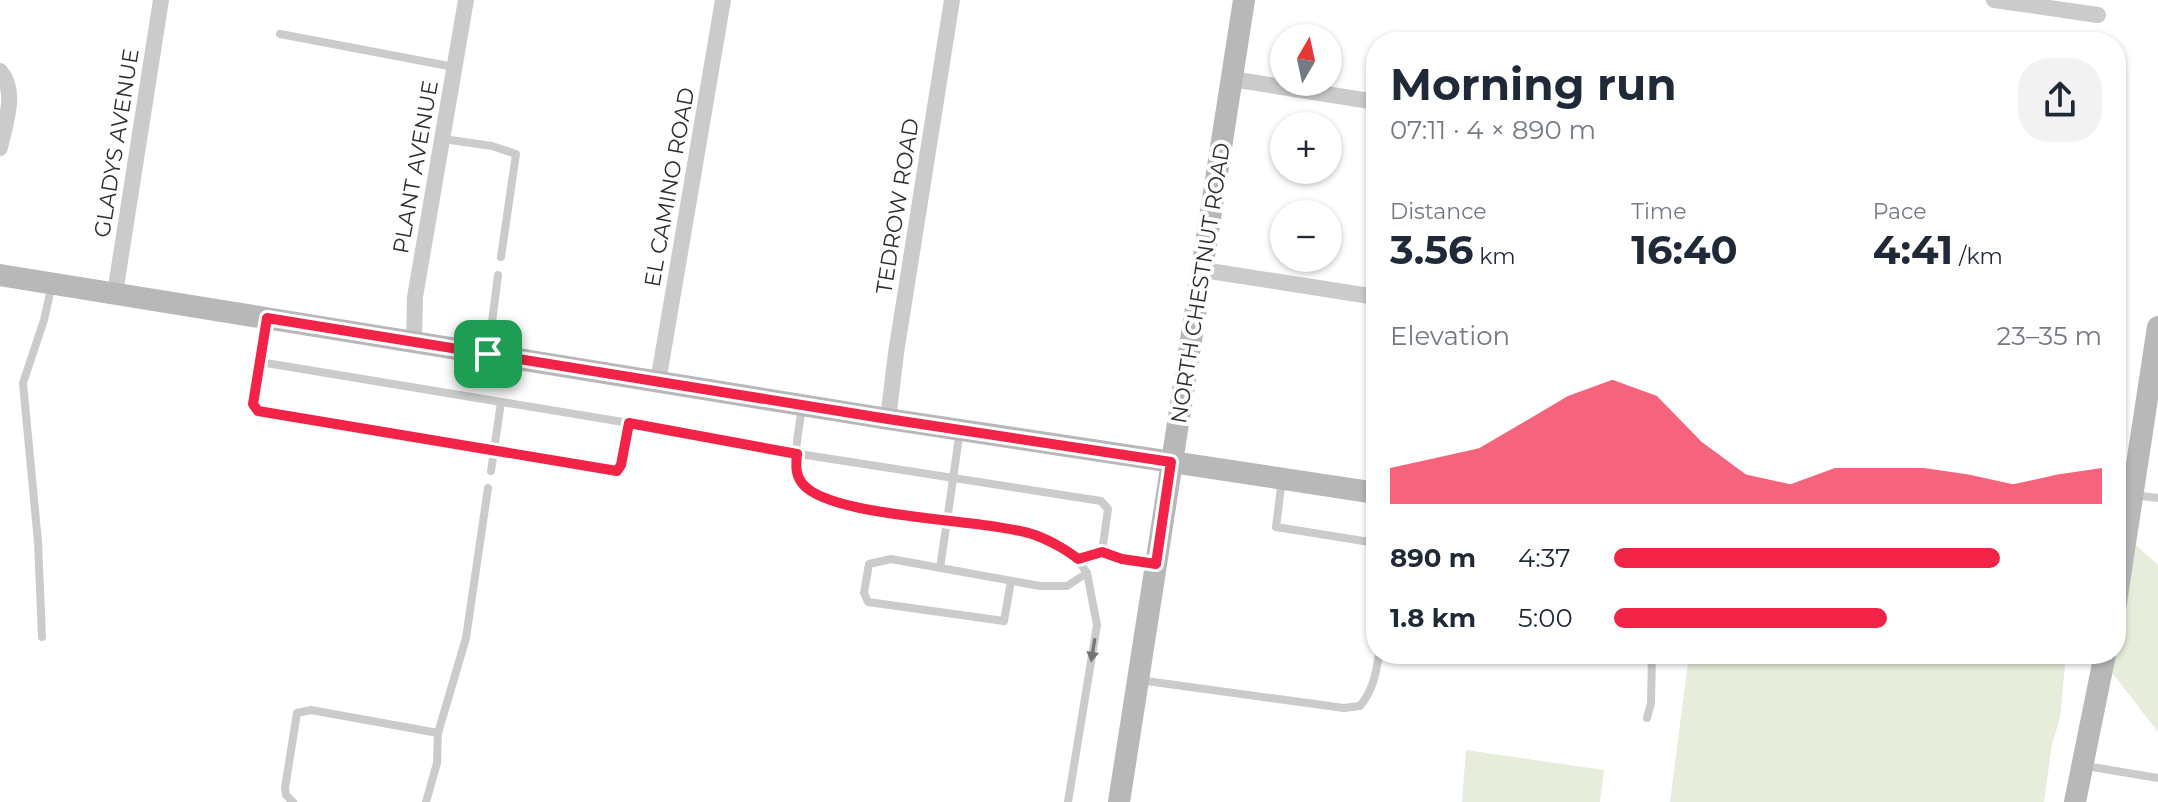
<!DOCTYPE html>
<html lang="en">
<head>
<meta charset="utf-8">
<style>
  body { margin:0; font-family:Montserrat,sans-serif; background:#f2f2f3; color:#1f2937; height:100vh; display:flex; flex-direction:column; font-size:30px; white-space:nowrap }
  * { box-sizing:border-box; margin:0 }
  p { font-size:26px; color:#747a83 }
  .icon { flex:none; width:44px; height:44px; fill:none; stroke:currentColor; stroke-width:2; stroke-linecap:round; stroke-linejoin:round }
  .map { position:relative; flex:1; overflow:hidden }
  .sheet { position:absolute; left:1366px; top:32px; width:760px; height:632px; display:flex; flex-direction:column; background:#fff; border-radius:32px; box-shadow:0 2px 6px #0004 }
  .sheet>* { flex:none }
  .needle { width:52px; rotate:9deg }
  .buttons { position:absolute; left:1270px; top:24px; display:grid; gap:16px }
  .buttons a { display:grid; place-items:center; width:72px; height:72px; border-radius:50%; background:#fff; box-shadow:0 2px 6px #0004; font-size:40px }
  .pin { position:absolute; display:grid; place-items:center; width:68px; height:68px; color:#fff; margin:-34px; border-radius:16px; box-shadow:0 4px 12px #0006 }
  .round { display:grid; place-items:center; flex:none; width:84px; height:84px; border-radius:32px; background:#f2f2f3 }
  .headline { display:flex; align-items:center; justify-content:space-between; height:136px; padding:0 24px }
  h1 { font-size:44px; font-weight:700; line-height:60px }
  .metrics { display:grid; grid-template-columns:repeat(3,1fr); gap:12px; height:136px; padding:8px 24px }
  .metrics div { display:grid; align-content:center }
  .metrics b { font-size:40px; font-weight:700 }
  .metrics small { font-size:22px; font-weight:400 }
  .metrics p { font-size:22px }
  .chart { height:224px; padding:16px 24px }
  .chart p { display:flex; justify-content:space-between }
  .chart svg { width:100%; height:144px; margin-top:8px; fill:#f22346; opacity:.7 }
  ul { padding:0 24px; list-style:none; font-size:26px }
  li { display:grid; grid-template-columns:128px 96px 1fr; align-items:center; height:60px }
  li i { height:20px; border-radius:10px; background:#f22346 }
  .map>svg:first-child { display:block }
  .green { fill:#e6edda }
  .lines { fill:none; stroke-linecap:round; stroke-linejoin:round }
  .lane { stroke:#cbcbcb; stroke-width:8 }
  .street { stroke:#cbcbcb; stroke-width:16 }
  .secondary { stroke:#b8b8b8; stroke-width:22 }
  .oneway { fill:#757575 }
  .route-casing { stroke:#fff; stroke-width:16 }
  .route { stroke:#f22346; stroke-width:10 }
  .labels { text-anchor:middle; stroke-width:8; stroke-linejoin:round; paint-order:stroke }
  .street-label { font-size:22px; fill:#2e2e2e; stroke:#fff }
</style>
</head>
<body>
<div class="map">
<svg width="2158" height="802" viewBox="0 0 2158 802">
  <rect width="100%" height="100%" fill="#fff"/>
  <g class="green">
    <path d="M2134,538L2137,546L2158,565V732L2110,670L2114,654H2116Z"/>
    <path d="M1689,654H2066L2060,718L2052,744L2044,802H1670Z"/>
    <path d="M1466,750L1604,770L1600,802H1462Z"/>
  </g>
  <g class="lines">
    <g class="lane">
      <path d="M280,34L454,67"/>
      <path d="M443,139L492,146L516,154L501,257"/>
      <path d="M488,353L498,275"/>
      <path d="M260,362L629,423L621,465L617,471L258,411L253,404C257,376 263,347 267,319"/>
      <path d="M802,406C800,425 794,449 796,468C800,512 914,513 947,521L960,430"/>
      <path d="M629,423L793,453L1101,501L1108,509L1102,552L1078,559"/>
      <path d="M491,471L501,402"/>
      <path d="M1282,479L1276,527L1376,543"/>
      <path d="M2134,495L2158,498"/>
      <path d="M1102,552L1122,559L1155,564"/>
      <path d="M940,568L947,521L1004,528L1035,535L1075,556L1087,573L1097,625L1068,802"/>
      <path d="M1011,581L1004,621L868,602L864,593L869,564L891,559L1040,586H1067L1087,573"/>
      <path d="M42,637L38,542L23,383L44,320L52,284"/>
      <path d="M1139,680L1344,708L1360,706C1373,690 1376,674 1379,654"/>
      <path d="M1647,718L1651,703L1652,654"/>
      <path d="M2086,766L2158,778"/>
      <path d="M293,802L286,795L285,788L297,713L311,710L438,733"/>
      <path d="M426,802L437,763L438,733L466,638L488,488"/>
    </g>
    <g class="street">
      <path d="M1994,0L2098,15"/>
      <path d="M0,71C18,92 5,123 0,148"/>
      <path d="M1232,79L1376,102"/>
      <path d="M1203,270L1376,297"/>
      <path d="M115,293L161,0"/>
      <path d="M414,342L415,297L466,0"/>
      <path d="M658,382L723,0"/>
      <path d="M888,419L896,353L952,0"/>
    </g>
    <g class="secondary">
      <path d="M0,275L888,419L1376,493"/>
      <path d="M2116,602L2158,327"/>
      <path d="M1119,802L1244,0"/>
      <path d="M2075,802L2105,654"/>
    </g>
  </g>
  <defs><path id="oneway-solid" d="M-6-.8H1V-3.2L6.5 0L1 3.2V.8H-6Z" transform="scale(2)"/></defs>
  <use class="oneway" href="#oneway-solid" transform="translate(1093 650) rotate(99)"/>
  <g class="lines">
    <defs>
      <path id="route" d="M267,318L888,419L1171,462L1156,564L1122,559L1102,552L1078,559C1067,550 1049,540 1035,535C986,518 829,519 802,483C795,474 796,464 797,454L629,423L621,465L617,471L258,411L253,404Z"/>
    </defs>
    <use href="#route" class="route-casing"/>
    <use href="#route" class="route"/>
  </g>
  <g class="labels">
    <g class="street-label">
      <text transform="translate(116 143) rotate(-81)" y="8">GLADYS AVENUE</text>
      <text transform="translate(415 167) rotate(-80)" y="8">PLANT AVENUE</text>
      <text transform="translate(669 187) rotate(-80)" y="8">EL CAMINO ROAD</text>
      <text transform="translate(897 206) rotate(-81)" y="8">TEDROW ROAD</text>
      <text transform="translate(1200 283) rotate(-81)" y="8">NORTH CHESTNUT ROAD</text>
    </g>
  </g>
</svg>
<div class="buttons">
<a><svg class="needle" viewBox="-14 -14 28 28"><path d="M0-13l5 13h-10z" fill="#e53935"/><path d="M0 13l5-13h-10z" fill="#747a83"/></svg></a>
<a>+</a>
<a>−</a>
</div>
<div class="pin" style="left:488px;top:354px;background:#1e9e55"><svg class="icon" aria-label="arrive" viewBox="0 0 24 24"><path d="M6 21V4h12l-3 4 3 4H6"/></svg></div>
<section class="sheet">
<div class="headline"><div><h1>Morning run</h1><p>07:11 · 4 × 890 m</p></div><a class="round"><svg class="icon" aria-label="share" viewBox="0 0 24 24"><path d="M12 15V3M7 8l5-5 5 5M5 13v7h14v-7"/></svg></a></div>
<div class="metrics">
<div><p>Distance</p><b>3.56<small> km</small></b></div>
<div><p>Time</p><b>16:40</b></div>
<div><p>Pace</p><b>4:41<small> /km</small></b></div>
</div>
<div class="chart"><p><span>Elevation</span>23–35 m</p>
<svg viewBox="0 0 160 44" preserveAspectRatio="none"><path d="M0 44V33L10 30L20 27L30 19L40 11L50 6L60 11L70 25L80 35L90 38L100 33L110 33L120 33L130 35L140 38L150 35L160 33V44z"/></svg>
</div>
<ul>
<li><b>890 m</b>4:37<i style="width:79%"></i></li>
<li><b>1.8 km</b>5:00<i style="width:56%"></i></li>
</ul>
</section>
</div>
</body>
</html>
